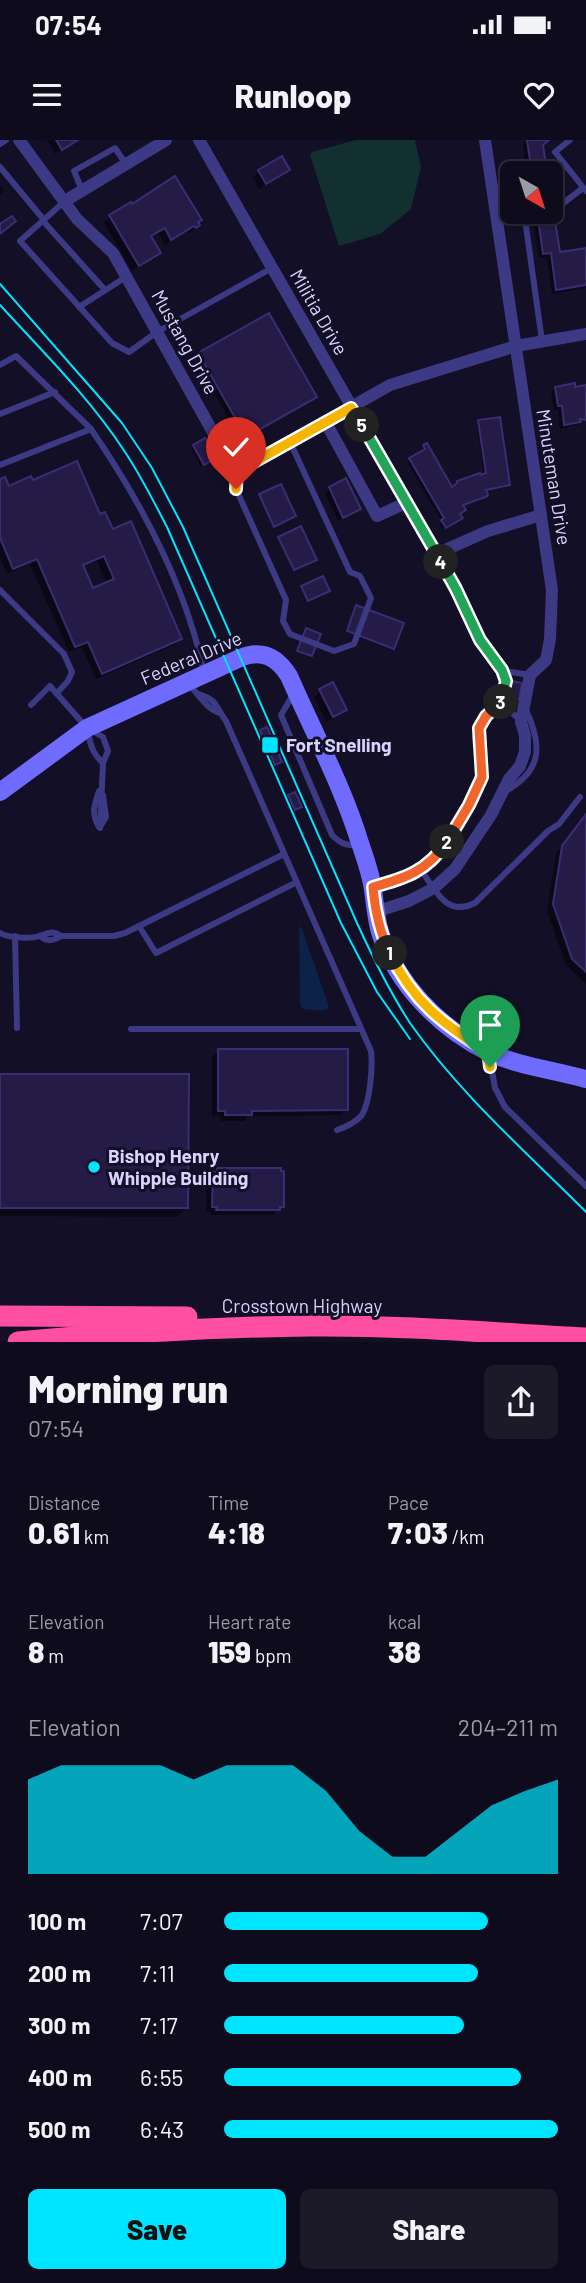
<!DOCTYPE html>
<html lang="en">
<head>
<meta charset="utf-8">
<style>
  body { margin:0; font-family:Barlow,sans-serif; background:#1c1929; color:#f1f3f6; height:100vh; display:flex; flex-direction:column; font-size:26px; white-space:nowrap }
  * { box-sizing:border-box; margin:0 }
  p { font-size:23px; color:#9b9ba3 }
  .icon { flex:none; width:38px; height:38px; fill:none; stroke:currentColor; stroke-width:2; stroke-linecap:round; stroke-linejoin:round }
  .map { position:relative; height:1202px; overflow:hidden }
  .sheet { display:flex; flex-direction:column; background:#0e0b1c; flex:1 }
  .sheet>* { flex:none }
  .needle { width:46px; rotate:141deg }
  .tools { position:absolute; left:500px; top:21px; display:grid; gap:14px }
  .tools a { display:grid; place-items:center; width:63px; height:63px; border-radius:10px; background:#0e0b1c; box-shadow:0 2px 5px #0004,0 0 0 2px #2e2b3b; font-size:35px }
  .pin { position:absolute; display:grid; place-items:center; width:60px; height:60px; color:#fff; margin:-72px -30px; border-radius:50% 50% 50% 0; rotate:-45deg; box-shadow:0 0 7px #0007 }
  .pin .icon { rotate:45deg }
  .km { position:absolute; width:35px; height:35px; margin:-18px; border-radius:50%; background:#222; color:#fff; font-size:19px; line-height:35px; text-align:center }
  .round { display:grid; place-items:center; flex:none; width:74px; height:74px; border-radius:10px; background:#1c1929 }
  .summary { display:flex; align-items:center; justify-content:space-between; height:119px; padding:0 28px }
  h1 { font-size:38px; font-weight:800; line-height:52px }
  .metrics { display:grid; grid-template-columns:repeat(3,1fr); gap:10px; height:119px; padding:7px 28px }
  .metrics div { display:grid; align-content:center }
  .metrics b { font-size:30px; font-weight:800 }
  .metrics small { font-size:19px; font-weight:400 }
  .metrics p { font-size:19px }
  .chart { height:196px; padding:14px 28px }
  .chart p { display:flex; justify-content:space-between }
  .chart svg { width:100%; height:126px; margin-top:7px; fill:#00e5ff; opacity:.7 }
  .button { display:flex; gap:14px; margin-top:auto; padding:14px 28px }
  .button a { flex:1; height:80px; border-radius:10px; background:#00e5ff; color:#111; font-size:28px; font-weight:800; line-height:80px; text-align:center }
  .button a+a { background:#1c1929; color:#f1f3f6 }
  ul { padding:0 28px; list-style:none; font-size:23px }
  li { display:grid; grid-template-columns:112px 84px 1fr; align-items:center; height:52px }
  li i { height:18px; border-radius:9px; background:#00e5ff }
  .status { display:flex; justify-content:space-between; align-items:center; height:49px; padding:0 35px; background:#0e0b1c; direction:ltr }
  .status svg { height:19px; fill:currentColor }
  header { display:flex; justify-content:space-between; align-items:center; height:91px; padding:0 28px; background:#0e0b1c; font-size:32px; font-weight:800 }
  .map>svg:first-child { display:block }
  .garden { fill:#12302f }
  .water { fill:#0c2248 }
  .shadow { fill:#0007; fill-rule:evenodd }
  .building { fill:#241b47; stroke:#3b2d73; stroke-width:2; fill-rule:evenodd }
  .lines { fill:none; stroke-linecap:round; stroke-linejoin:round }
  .lane { stroke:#3d3a85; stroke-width:6 }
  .street { stroke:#3d3a85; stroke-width:12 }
  .secondary { stroke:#6f6bff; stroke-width:18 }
  .highway { stroke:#ff4fa3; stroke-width:21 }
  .tram { stroke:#00e5ff; stroke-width:2 }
  .split-1-casing { stroke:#fff; stroke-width:14 }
  .split-2-casing { stroke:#fff; stroke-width:14 }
  .split-3-casing { stroke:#fff; stroke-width:14 }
  .split-4-casing { stroke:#fff; stroke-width:14 }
  .split-5-casing { stroke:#fff; stroke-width:14 }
  .split-6-casing { stroke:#fff; stroke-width:14 }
  .split-1 { stroke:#f5b400; stroke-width:9 }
  .split-2 { stroke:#f0652b; stroke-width:9 }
  .split-3 { stroke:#f0652b; stroke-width:9 }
  .split-4 { stroke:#22a559; stroke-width:9 }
  .split-5 { stroke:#22a559; stroke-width:9 }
  .split-6 { stroke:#f5b400; stroke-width:9 }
  .poi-dot { fill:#00e5ff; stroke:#130f26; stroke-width:2.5 }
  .labels { text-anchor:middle; stroke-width:6; stroke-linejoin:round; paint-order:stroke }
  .street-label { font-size:19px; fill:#d9d4ff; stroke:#130f26 }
  .poi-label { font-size:19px; font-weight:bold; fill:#d9d4ff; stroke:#130f26; text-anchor:start }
</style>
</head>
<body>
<div class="status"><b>07:54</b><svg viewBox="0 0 49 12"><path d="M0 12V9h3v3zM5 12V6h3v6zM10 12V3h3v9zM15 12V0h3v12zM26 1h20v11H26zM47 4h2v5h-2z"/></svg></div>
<header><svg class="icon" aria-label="menu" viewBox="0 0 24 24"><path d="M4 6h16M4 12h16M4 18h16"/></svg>Runloop<svg class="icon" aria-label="heart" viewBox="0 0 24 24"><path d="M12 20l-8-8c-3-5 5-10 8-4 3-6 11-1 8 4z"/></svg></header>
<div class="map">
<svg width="586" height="1202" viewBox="0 0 586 1202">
  <rect width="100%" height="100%" fill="#130f26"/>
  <path class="garden" d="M356,0H415L421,27L411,69L380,94L339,106L310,15L312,12Z"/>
  <path class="water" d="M299,786L302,789L328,864L329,868L322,871L303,869L300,865Z"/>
  <g class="shadow">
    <path d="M47,0H80L55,14Z"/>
    <path d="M528,0H548L541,5L545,33H527L523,5Z"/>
    <path d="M288,30L259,49L253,37L259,31Z"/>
    <path d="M0,45L5,50L0,55Z"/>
    <path d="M143,60L198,85L189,93L188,91L165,105L158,93L150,98L159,113L132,131L104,83L110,77Z"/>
    <path d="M538,73L558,114L586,110V148L552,154L547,117L539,118L533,78Z"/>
    <path d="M199,214L314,257L241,300L195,219Z"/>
    <path d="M586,247L585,280L581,284L560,289L558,270H554L551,253L556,248Z"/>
    <path d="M479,282L509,345L506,347L484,351L486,355L481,360L461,366L458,380L442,389L440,384L442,382L407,322L423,312L421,309L426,305L452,349L458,342L484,335L477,284Z"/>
    <path d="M194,307L211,320L201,326L191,309Z"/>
    <path d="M0,341L8,348L32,342L99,376L112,391L180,498L174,505L96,539L82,507L69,512L30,424L7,434L0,418ZM97,421L107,444L92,451L82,427Z"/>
    <path d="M330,348L359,369L338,381L325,353Z"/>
    <path d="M356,468L393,508L392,509L347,492Z"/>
    <path d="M320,551L345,569L338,576L326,582L314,557Z"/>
    <path d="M266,589L280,621L272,627L258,594Z"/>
    <path d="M289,656L300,667L292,672L286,659Z"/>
    <path d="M586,675V844L566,825L547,771L556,714Z"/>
    <path d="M218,911L346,969L340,975L248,976L244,981H220V976L212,977V917Z"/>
    <path d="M0,936L186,1067L177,1077L0,1076Z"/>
    <path d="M217,1030L282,1066L272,1075H211V1072H206L207,1040Z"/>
  </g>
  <g class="building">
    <path d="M56,0H78L62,10Z"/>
    <path d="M527,0H549L543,5L547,33H532Z"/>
    <path d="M282,16L290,30L266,44L258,30Z"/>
    <path d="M175,36L202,80L198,82L200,85L196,88L194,86L171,100L165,88L151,96L161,113L139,126L109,75L131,62L132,64Z"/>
    <path d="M537,72H542V76L554,74L560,112L586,108V145L556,150L551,113L543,114Z"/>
    <path d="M12,76L16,81L0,94V84Z"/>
    <path d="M269,173L317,257L246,297L198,213Z"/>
    <path d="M575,243V247L586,245V280L580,279L581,282L564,285L562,266H558L555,247Z"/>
    <path d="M500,277L510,345L486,350L488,355L486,357L463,365L466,370L460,374L463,378L446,388L441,380L444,378L409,318L425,309L423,305L427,303L452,347L457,343V341L480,333L481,335L486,333L478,280Z"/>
    <path d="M205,298L216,318L204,325L193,305Z"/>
    <path d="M77,321L100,374L105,372L113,389L131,381L182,499L102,534L88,502L75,507L37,419L13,429L0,398V339L5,337L9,346L31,336L33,340ZM104,416L114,439L93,448L83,425Z"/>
    <path d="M346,338L361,369L343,378L329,347Z"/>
    <path d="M281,344L296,376L274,387L259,354Z"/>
    <path d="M301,386L317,420L294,430L278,397Z"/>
    <path d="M323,436L330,451L308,461L301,446Z"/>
    <path d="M356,465L404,483L394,509L347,491Z"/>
    <path d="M306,488L321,494L312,516L297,511Z"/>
    <path d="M512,541L522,543L519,560L509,559Z"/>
    <path d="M333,542L347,570L333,577L319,549Z"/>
    <path d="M267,587L282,622L275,625L260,590Z"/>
    <path d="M295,652L302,667L295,670L288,655Z"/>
    <path d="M586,674V832L572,819L553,764L562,706Z"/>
    <path d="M218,909H348V970L252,971V975H225V971H218Z"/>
    <path d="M0,934H189L188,1068H0Z"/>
    <path d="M217,1028H281V1031H284V1067H280V1070H216L217,1067H212L213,1032H217Z"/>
  </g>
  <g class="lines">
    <g class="lane">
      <path d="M570,0L555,12L586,51"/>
      <path d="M0,4L6,0"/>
      <path d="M0,27L44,80"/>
      <path d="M82,50L74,31L115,8L126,24"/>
      <path d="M65,61L20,101L112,203L129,212L157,192L272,128"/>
      <path d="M551,65L562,64L583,48"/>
      <path d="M495,71L513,69"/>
      <path d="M524,72L542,201"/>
      <path d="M43,81L105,150"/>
      <path d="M79,167L126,137"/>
      <path d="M0,225L16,216L91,289"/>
      <path d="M0,274L55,252"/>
      <path d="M0,325L91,289C141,362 186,445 204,533"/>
      <path d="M237,326L236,349L286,460L283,481L290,494L334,511L354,504L371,458L360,436L350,432L290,302"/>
      <path d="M0,450L64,514L72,532L68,541L57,553"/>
      <path d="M504,531L530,535"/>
      <path d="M189,545C200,555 206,569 220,573"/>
      <path d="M294,553L281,575L332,695C340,703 346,706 357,705"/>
      <path d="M199,554C218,560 216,568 226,581L371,911C373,926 370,962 362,975C356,982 346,987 337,990"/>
      <path d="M501,563L520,580"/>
      <path d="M31,565L50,546L87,588L103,597L108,611L103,623L100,688"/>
      <path d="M88,591C90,605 93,614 103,623"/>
      <path d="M99,651C94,666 91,673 99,687"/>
      <path d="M504,652C543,631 543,605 525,568"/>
      <path d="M100,687L106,677L103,655"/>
      <path d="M421,730C436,751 446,777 475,763L548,691L559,684L580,657"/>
      <path d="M139,786L156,813L297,742"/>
      <path d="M0,793C9,798 30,799 40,796C49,793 52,790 61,796"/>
      <path d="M15,796L17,888"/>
      <path d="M40,796C47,802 53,801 61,796H114L125,793L284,714"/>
      <path d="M131,889H360"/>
      <path d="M489,914L495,948L505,967L586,1046"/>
    </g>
    <g class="street">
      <path d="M19,0L77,79L113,113L229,321L237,326H247L390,245L516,206L586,194"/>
      <path d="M199,0L456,449C464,465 470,482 478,498C486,513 505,525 505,543C506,567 487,569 480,588C474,602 485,620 482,635C478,658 442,715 423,729C409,739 389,743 373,747"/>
      <path d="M65,61L166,0"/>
      <path d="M325,281L377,376L406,363"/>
      <path d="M436,414L488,391L541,375"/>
      <path d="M375,772L409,761L434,748L455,729L491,675L509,639L520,626L525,612V595L521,582L530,535L546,520L550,499L552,450L485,0"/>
    </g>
    <path class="secondary" d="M0,652L87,588L240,518C262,509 277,517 289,536C313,591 343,647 360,703C365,718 371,734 373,750C375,764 376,778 380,792C396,844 440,888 488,912C518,926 554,930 586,939"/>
    <g class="highway">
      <path d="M0,1176L187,1177"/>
      <path d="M18,1202C115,1193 213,1187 310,1186C402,1185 494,1193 586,1198"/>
    </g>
    <g class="tram">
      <path d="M0,144L122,283L152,328L183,387L357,783C373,818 389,851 410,883C459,953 526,1012 586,1072"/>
      <path d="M0,165C43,212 90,258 125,312C141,336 154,362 167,387L341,783L377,852L410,899"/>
    </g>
  </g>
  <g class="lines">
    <defs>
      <path id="split-1" d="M390,813C412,861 444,885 488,912L490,927"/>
      <path id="split-2" d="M390,813C379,791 375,771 373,747C406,738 427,731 447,702"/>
      <path id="split-3" d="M447,702L469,665L482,637L479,588L486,576L501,562"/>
      <path id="split-4" d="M441,422L456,449L480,500L502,530L506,541L501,562"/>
      <path id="split-5" d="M362,285L441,422"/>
      <path id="split-6" d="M236,349L237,326H247L351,268L362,285"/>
    </defs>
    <use href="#split-1" class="split-1-casing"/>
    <use href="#split-2" class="split-2-casing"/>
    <use href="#split-3" class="split-3-casing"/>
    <use href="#split-4" class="split-4-casing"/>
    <use href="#split-5" class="split-5-casing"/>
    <use href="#split-6" class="split-6-casing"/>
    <use href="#split-1" class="split-1"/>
    <use href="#split-2" class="split-2"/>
    <use href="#split-3" class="split-3"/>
    <use href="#split-4" class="split-4"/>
    <use href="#split-5" class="split-5"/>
    <use href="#split-6" class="split-6"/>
  </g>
  <g class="poi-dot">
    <rect x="261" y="596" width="18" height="18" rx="3.5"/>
    <circle cx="94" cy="1027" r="7"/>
  </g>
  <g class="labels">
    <g class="street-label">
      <text transform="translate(319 172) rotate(60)" y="7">Militia Drive</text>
      <text transform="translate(185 202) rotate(61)" y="7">Mustang Drive</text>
      <text transform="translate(554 337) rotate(81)" y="7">Minuteman Drive</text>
      <text transform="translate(191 518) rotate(-23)" y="7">Federal Drive</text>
      <text x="302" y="1173">Crosstown Highway</text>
    </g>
    <g class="poi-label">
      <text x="286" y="612">Fort Snelling</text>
      <text x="108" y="1023">Bishop Henry<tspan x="108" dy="22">Whipple Building</tspan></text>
    </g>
  </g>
</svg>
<div class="tools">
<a><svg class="needle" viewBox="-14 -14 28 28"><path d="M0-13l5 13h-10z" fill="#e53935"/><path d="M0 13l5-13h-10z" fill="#9b9ba3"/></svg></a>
</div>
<div class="pin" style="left:490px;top:927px;background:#1e9e55"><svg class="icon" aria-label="arrive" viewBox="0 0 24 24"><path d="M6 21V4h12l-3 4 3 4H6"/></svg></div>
<div class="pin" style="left:236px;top:349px;background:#d93025"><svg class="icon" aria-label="check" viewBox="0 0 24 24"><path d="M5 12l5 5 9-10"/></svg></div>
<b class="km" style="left:390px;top:813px">1</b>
<b class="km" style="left:447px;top:702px">2</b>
<b class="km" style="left:501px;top:562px">3</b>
<b class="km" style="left:441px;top:422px">4</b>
<b class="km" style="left:362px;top:285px">5</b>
</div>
<section class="sheet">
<div class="summary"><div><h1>Morning run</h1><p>07:54</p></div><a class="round"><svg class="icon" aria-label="share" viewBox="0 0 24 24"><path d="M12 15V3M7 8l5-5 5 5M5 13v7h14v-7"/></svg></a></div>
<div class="metrics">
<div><p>Distance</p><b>0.61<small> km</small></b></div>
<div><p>Time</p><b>4:18</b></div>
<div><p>Pace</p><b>7:03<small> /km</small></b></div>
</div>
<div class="metrics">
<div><p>Elevation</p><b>8<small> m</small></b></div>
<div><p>Heart rate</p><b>159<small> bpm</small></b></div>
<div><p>kcal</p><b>38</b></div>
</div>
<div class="chart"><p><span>Elevation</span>204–211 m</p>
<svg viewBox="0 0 160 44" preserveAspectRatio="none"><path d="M0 44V11L10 6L20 6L30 6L40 6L50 11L60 6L70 6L80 6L90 15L100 29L110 38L120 38L130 29L140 20L150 15L160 11V44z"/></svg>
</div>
<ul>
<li><b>100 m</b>7:07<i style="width:79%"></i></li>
<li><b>200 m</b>7:11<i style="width:76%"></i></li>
<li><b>300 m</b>7:17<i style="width:72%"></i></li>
<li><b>400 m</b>6:55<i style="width:89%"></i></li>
<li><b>500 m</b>6:43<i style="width:100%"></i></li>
</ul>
<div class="button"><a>Save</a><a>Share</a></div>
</section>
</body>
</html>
